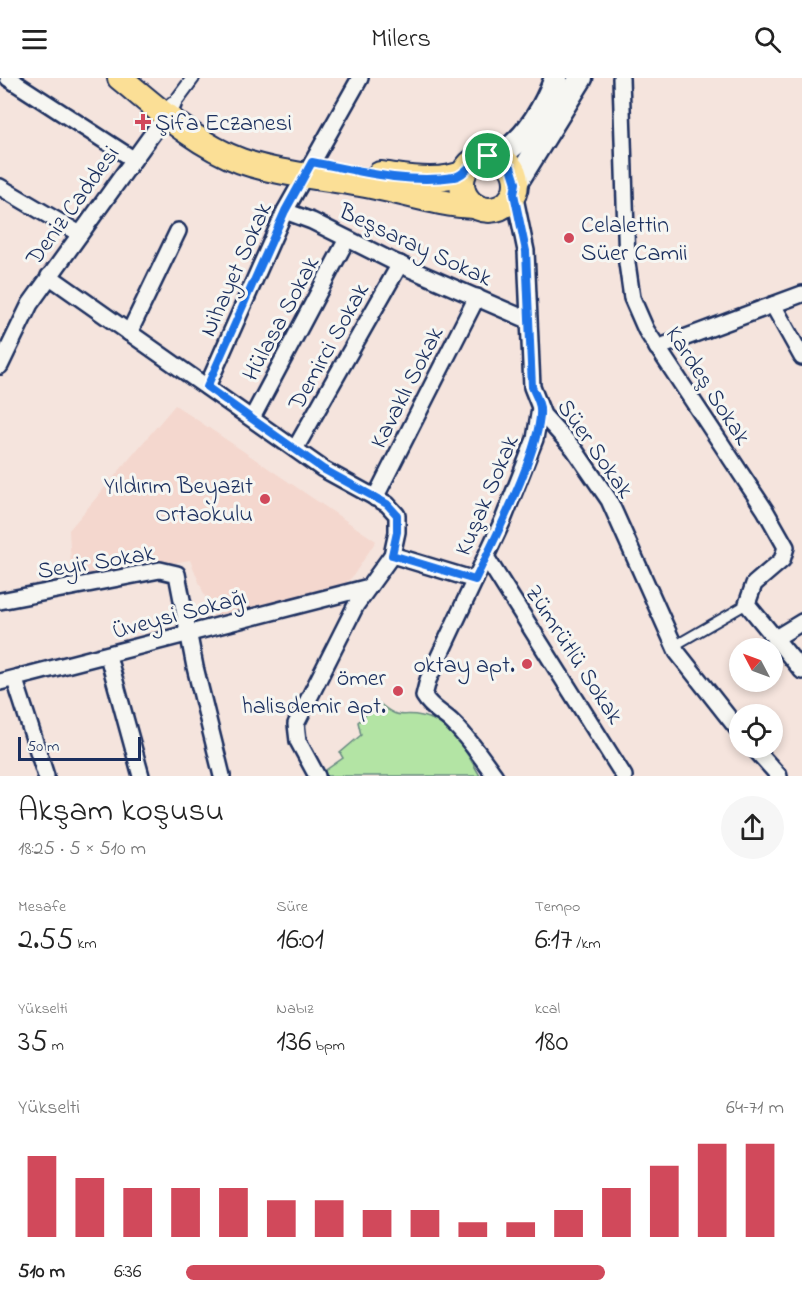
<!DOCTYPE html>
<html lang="tr">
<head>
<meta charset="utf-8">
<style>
  body { margin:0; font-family:"Indie Flower",sans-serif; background:#f6f6f6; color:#222; height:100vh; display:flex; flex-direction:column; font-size:22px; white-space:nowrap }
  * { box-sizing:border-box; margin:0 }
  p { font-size:20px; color:#767676 }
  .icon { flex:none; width:33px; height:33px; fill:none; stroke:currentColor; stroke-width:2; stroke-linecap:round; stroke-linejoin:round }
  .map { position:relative; height:698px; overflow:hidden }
  .panel { display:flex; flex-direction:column; background:#fff; flex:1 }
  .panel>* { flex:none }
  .needle { width:39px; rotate:311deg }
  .fabs { position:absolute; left:729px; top:560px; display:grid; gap:12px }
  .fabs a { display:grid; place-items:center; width:54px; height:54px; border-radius:50%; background:#fff; box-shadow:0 3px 9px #0003; font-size:30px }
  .scale { position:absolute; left:18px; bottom:15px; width:123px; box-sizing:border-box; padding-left:6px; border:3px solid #1b2f5e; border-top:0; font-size:16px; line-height:21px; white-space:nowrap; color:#1b2f5e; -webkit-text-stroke:4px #f6f6f2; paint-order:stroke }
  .pin { position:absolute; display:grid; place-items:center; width:51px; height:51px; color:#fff; margin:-26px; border:3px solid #fff; border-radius:50%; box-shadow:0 2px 6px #0007 }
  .round { display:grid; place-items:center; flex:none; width:63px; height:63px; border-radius:32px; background:#f6f6f6 }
  .headline { display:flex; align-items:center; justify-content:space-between; height:102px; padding:0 18px }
  h1 { font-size:33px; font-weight:600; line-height:45px }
  .figures { display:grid; grid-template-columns:repeat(3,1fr); gap:9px; height:102px; padding:6px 18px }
  .figures div { display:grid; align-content:center }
  .figures b { font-size:30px; font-weight:600 }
  .figures small { font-size:16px; font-weight:400 }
  .figures p { font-size:16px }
  .chart { height:168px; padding:12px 18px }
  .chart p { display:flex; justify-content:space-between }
  .chart svg { width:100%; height:108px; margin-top:6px; stroke:#d1495b; stroke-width:6 }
  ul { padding:0 18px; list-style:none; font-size:20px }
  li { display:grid; grid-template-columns:96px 72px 1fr; align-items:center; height:45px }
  li i { height:15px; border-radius:8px; background:#d1495b }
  header { display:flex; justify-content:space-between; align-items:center; height:78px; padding:0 18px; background:#fff; font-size:27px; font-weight:600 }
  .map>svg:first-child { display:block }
  .built { fill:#f4d7ce }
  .green { fill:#b3e4a4; stroke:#678a81; stroke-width:1.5 }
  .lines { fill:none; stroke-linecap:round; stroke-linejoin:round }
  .service-casing { stroke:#1b2f5e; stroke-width:12 }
  .pedestrian-casing { stroke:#1b2f5e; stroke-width:16 }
  .minor-casing { stroke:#1b2f5e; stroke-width:20 }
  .secondary-casing { stroke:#1b2f5e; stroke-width:27 }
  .primary-casing { stroke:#1b2f5e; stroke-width:28 }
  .service { stroke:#f6f6f2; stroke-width:8 }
  .pedestrian { stroke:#f6f6f2; stroke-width:12 }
  .minor { stroke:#f6f6f2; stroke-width:15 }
  .secondary { stroke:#f6f6f2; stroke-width:22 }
  .primary { stroke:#fbdf96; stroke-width:24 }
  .route-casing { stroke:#fff; stroke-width:12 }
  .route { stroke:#1a73e8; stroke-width:8 }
  .poi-dot { fill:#d1495b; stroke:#f6f6f2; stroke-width:2 }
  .labels { text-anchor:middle; stroke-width:6; stroke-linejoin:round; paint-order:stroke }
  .poi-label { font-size:24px; fill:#1b2f5e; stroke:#f6f6f2; text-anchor:end }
  .street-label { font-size:24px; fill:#1b2f5e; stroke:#f6f6f2 }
</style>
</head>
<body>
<header><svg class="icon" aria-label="menu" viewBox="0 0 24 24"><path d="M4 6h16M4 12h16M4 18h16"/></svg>Milers<svg class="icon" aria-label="search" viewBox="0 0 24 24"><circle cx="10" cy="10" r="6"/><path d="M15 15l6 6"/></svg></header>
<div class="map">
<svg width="802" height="698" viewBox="0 0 802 698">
  <rect width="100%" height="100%" fill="#f5e4dd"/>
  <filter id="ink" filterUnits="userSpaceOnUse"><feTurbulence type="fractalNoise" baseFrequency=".0167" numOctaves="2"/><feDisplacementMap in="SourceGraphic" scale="12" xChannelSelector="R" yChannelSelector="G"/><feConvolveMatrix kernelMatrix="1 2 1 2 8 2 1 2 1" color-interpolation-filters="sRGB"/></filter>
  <g filter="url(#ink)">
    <path class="built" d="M175,327L376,463L353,498L343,508L329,515L213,538L190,482L72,503L69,452Z"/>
    <path class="green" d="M379,625C402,644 398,633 422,638C452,645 466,673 480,698H325L323,694L343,680L340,675L361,657L358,644Z"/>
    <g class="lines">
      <defs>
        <path id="service" d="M674,568L747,526"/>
        <path id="pedestrian" d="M173,27L193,0"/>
        <g id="minor">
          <path d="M8,0L133,81"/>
          <path d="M621,0L627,185L632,220L646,252L765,432L786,469L782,482L754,506L747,526L802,593"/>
          <path d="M0,109L80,156"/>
          <path d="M514,115L526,173L532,309L543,337L574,371L609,422L677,574L740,654"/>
          <path d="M285,133L312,143L392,183L528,242"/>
          <path d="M49,198L323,391L387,426L397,437V454L392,477L356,527L296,646L298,663L317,698"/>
          <path d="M773,227L802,279"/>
          <path d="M129,255L178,153"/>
          <path d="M657,270L802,216"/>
          <path d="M0,288L30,226L173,27"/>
          <path d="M207,309L285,133L360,0"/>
          <path d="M252,340L347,161"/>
          <path d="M295,371L400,186"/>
          <path d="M375,420L477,219"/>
          <path d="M392,477L475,502"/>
          <path d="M486,479L624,698"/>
          <path d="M0,523L160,492L177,496L195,589L222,698"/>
          <path d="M774,561L802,544"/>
          <path d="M108,578L141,698"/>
          <path d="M15,602L46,698"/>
          <path d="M0,604L369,509"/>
          <path d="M753,669L779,698"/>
          <path d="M495,698C482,680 468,659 451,643C441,634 431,630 424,618L428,602L503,442L535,361L540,330"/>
        </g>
        <g id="secondary">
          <path d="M497,79C527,62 544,32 556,0"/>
          <path d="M516,105L581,0"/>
        </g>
        <g id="primary">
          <path d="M120,0C157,30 195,66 241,83C284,98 331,99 376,109C410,116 441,127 475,128"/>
          <circle cx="489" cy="105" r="27"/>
          <path d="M380,96C406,99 439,106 464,95"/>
        </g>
      </defs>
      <use href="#service" class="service-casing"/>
      <use href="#pedestrian" class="pedestrian-casing"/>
      <use href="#minor" class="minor-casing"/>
      <use href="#secondary" class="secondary-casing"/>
      <use href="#primary" class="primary-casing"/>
      <use href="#service" class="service"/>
      <use href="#pedestrian" class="pedestrian"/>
      <use href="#minor" class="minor"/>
      <use href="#secondary" class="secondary"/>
      <use href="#primary" class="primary"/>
    </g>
  </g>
  <g class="lines" filter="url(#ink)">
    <defs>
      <path id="route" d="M488,78L504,83L511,89L516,105L514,116L526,173L532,309C535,316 540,324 540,331C543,367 492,466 475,502L392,477L397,454V437L387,426L323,391L207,309L285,133L312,84C358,93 407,106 454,99C467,97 471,81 488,78Z"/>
    </defs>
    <use href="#route" class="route-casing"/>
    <use href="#route" class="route"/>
  </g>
  <g class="poi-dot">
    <path d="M140 35h6v6h6v6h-6v6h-6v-6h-6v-6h6z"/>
    <circle cx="569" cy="160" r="6"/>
    <circle cx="265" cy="421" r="6"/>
    <circle cx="527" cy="586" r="6"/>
    <circle cx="398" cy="613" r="6"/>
  </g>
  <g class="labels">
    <g class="poi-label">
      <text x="155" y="52" text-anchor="start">Şifa Eczanesi</text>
      <text x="581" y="154" text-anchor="start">Celalettin<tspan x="581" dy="28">Süer Camii</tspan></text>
      <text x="253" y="415">Yıldırım Beyazıt<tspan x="253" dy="28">Ortaokulu</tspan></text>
      <text x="515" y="594">oktay apt.</text>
      <text x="386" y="607">ömer<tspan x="386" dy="28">halisdemir apt.</tspan></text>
    </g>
    <g class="street-label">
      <text transform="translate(72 127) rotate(-54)" y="8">Deniz Caddesi</text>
      <text transform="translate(416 166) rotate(25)" y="8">Beşsaray Sokak</text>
      <text transform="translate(235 191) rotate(-66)" y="8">Nihayet Sokak</text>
      <text transform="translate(280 240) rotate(-62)" y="8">Hülasa Sokak</text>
      <text transform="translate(328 268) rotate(-61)" y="8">Demirci Sokak</text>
      <text transform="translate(709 307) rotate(57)" y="8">Kardeş Sokak</text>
      <text transform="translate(406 309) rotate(-63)" y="8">Kavaklı Sokak</text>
      <text transform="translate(596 370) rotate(55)" y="8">Süer Sokak</text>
      <text transform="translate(486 417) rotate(-67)" y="8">Kuşak Sokak</text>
      <text transform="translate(96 483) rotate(-9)" y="8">Seyir Sokak</text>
      <text transform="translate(179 535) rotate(-15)" y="8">Üveysi Sokağı</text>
      <text transform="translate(575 576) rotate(57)" y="8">Zümrütlü Sokak</text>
    </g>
  </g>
</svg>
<div class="fabs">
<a><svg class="needle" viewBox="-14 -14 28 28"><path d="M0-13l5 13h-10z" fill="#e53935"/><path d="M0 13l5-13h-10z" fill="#767676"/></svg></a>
<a><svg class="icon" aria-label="locate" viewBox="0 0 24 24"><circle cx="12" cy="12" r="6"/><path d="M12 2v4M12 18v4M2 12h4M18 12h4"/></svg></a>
</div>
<div class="scale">50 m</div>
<div class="pin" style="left:488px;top:78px;background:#1e9e55"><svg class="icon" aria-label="arrive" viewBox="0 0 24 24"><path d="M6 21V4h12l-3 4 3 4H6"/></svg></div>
</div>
<section class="panel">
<div class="headline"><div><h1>Akşam koşusu</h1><p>18:25 · 5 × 510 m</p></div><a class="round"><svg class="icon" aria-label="share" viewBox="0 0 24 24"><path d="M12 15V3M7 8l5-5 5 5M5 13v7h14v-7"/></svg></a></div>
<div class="figures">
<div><p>Mesafe</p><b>2.55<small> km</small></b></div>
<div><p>Süre</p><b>16:01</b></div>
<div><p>Tempo</p><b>6:17<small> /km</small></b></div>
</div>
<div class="figures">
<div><p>Yükselti</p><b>35<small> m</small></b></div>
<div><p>Nabız</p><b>136<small> bpm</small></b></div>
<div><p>kcal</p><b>180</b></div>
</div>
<div class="chart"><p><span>Yükselti</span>64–71 m</p>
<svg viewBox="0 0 160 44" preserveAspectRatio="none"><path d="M5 44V11M15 44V20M25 44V24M35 44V24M45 44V24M55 44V29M65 44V29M75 44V33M85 44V33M95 44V38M105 44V38M115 44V33M125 44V24M135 44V15M145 44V6M155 44V6"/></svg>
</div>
<ul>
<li><b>510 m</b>6:36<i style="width:70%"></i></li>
</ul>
</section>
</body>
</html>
